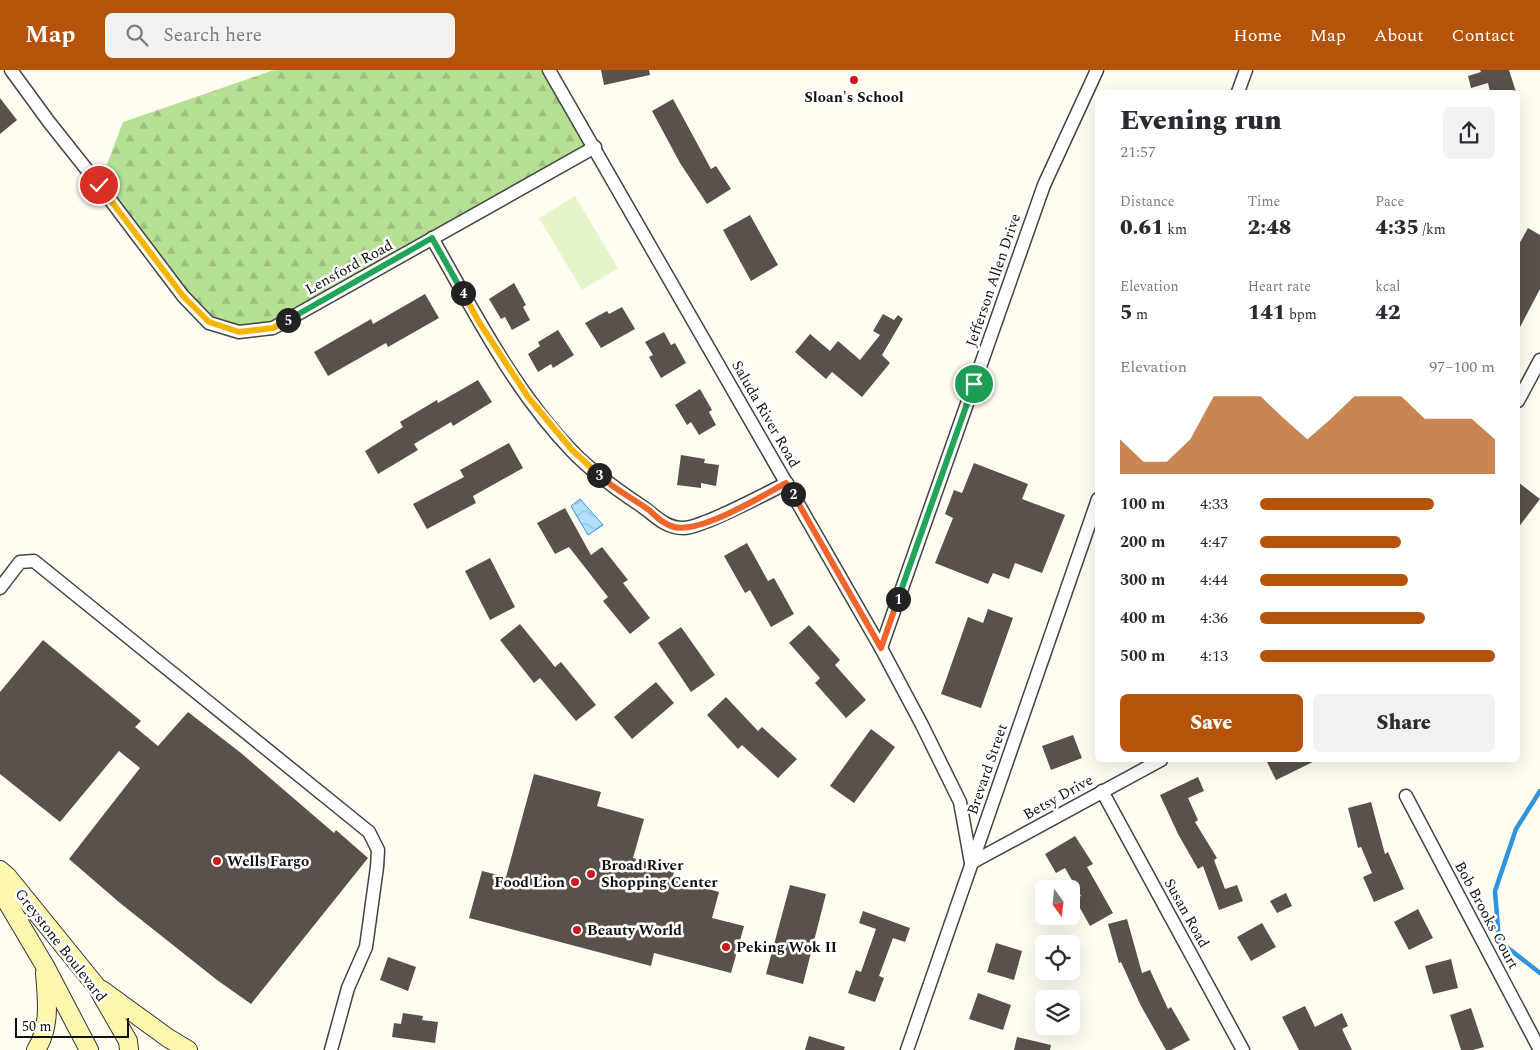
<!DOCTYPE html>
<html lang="en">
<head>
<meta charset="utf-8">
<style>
  body { margin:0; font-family:Spectral,serif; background:#f2f2f3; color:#2b2b33; height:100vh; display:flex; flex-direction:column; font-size:19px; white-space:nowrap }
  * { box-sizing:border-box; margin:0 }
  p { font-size:16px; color:#7c7c81 }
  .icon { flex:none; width:28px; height:28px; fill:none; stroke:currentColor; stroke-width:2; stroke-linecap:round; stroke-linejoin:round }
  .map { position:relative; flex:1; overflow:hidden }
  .details { position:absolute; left:1095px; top:20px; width:425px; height:672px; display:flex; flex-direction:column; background:#fff; border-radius:8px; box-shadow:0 5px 20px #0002 }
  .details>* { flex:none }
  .needle { width:32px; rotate:165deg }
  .buttons { position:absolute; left:1035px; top:810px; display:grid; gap:10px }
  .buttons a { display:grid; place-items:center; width:45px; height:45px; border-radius:8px; background:#fff; box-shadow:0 5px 20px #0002; font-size:25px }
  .scale { position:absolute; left:15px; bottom:12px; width:114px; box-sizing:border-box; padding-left:5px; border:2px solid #101010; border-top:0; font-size:14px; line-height:18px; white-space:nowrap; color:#101010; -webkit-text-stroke:4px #fff; paint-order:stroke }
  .pin { position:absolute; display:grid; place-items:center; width:42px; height:42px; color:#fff; margin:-21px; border:2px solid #fff; border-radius:50%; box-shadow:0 1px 5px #0007 }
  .km { position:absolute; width:25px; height:25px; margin:-12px; border-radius:50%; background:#222; color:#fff; font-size:14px; line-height:25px; text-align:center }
  .round { display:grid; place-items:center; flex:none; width:52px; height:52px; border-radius:8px; background:#f2f2f3 }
  .headline { display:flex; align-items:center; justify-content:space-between; height:85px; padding:0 25px }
  h1 { font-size:28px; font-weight:800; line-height:38px }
  .figures { display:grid; grid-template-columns:repeat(3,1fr); gap:8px; height:85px; padding:5px 25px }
  .figures div { display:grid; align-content:center }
  .figures b { font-size:21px; font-weight:800 }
  .figures small { font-size:14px; font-weight:400 }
  .figures p { font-size:14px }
  .chart { height:140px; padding:10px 25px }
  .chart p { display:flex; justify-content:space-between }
  .chart svg { width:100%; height:90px; margin-top:5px; fill:#b45309; opacity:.7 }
  .primary-button { display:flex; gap:10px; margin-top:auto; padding:10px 25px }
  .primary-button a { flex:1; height:58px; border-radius:8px; background:#b45309; color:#fff; font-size:20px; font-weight:800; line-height:58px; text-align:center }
  .primary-button a+a { background:#f2f2f3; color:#2b2b33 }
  ul { padding:0 25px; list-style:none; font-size:16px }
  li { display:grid; grid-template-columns:80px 60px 1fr; align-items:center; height:38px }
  li i { height:12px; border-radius:6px; background:#b45309 }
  header { display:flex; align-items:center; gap:30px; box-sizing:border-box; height:70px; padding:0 25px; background:#b45309; color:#fff }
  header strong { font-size:24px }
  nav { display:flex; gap:28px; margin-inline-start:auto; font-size:18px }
  .search { width:350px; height:45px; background:#f2f2f3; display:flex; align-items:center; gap:12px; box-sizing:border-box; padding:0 18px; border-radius:8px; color:#7c7c81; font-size:19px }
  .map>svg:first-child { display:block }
  .forest { fill:url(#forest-firs) }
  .pitch { fill:#e5f5ca }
  .water { fill:url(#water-waves); stroke:#2f94dc }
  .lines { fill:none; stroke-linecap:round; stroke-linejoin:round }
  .stream { stroke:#2f94dc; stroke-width:4.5 }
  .building { fill:#5a514b }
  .minor-casing { stroke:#434343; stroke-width:15 }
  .secondary-casing { stroke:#323232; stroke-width:20 }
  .minor { stroke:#fff; stroke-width:12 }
  .secondary { stroke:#fff7ad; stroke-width:18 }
  .split-1-casing { stroke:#fff; stroke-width:10 }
  .split-2-casing { stroke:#fff; stroke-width:10 }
  .split-3-casing { stroke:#fff; stroke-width:10 }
  .split-4-casing { stroke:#fff; stroke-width:10 }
  .split-5-casing { stroke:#fff; stroke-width:10 }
  .split-6-casing { stroke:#fff; stroke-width:10 }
  .split-1 { stroke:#22a559; stroke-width:6 }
  .split-2 { stroke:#f0652b; stroke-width:6 }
  .split-3 { stroke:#f0652b; stroke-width:6 }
  .split-4 { stroke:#f5b400; stroke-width:6 }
  .split-5 { stroke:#22a559; stroke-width:6 }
  .split-6 { stroke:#f5b400; stroke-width:6 }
  .poi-dot { fill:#d0171d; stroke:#fff; stroke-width:2 }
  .labels { text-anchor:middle; stroke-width:5; stroke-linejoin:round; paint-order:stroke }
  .poi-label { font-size:15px; font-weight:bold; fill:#101010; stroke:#fff; text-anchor:start }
  .street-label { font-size:15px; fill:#101010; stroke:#fff }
</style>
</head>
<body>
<header>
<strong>Map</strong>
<div class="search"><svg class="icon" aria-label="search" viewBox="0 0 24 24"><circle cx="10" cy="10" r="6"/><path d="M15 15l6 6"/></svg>Search here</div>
<nav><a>Home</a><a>Map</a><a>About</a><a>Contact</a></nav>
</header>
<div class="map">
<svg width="1540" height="980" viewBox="0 0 1540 980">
  <defs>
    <pattern id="forest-firs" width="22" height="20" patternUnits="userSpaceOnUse" patternTransform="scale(1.25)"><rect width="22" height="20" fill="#b6e194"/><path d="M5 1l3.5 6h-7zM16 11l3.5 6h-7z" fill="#9bc07f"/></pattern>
    <pattern id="water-waves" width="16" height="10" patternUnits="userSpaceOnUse" patternTransform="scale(1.25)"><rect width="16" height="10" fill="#b1dffd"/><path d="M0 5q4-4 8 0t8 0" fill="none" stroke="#97bed8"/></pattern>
  </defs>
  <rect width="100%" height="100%" fill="#fffdf2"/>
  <path class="forest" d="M274,0H549L595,77L273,258L239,262L209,253L99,115L123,52Z"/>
  <path class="pitch" d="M575,126L618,198L582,220L539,148Z"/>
  <path class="water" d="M580,429L603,455L588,465L571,436Z"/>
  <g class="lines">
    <path class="stream" d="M1540,721L1516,759L1495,821L1499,871L1540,903"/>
  </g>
  <g class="building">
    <path d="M601,0H649L650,5L604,15Z"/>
    <path d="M1480,0H1509L1516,22H1490L1488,13L1471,18L1468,6L1481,2Z"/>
    <path d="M0,28L17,50L0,64Z"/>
    <path d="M673,29L711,99L716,96L731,119L707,134L680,93L652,41Z"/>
    <path d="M750,145L778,195L751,211L723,160Z"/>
    <path d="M1528,158L1540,165V219L1518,261V176Z"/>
    <path d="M514,213L526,235L523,237L530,250L512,260L505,247L501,249L489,229Z"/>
    <path d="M425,224L439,248L388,277L386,273L328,306L314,282L371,249L373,254Z"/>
    <path d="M622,237L635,259L601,278L585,253L607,241L609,244Z"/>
    <path d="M883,244L894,250L898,245L903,249L882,285L890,293L862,327L832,302L826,309L795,282L810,264L830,281L838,271L860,290L880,265L873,261Z"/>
    <path d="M558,260L574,285L553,298L551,294L538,302L528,284L540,276L538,272Z"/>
    <path d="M664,262L671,275L675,273L686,293L661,308L649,287L653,285L645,272Z"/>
    <path d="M478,310L492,332L453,356L451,352L414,374L418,380L378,404L365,381L403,357L400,352L437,330L438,333Z"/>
    <path d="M700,319L712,340L709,342L716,355L699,365L691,352L687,355L675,335Z"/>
    <path d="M509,373L523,398L473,426L476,433L427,459L413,434L464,407L460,400Z"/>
    <path d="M681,385L705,389L704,393L719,395L716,416L701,413V418L677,415Z"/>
    <path d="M974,393L1028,414L1022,429L1065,445L1042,503L1015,493L1009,509L993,503L988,514L935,493L953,448L945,444L954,420L962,423Z"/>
    <path d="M1518,412L1540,429L1518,458Z"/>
    <path d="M565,438L591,485L602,477L628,510L623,513L650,548L630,564L603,531L608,527L569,477L555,484L537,453Z"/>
    <path d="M747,473L768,511L774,508L794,544L771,557L750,520L745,523L724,486Z"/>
    <path d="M490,488L515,537L490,550L465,501Z"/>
    <path d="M988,539L1013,548L981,638L941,624L968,547L983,553Z"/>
    <path d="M520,554L555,597L561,592L596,635L576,651L540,608L534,613L500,570Z"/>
    <path d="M809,555L840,590L835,595L866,630L846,648L815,613L820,608L789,573Z"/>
    <path d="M681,557L715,605L691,622L658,573Z"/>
    <path d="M43,570L141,651L135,657L158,676L188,642L241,683L334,763L336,760L368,788L251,934L217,910L120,833L69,789L140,698L119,681L60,752L0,704V622Z"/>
    <path d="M656,612L674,633L632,669L614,647Z"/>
    <path d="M726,627L758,661L762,657L797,689L778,708L742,675L738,679L707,645Z"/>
    <path d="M871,659L895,677L854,733L830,716Z"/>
    <path d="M1073,665L1082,688L1051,700L1042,676Z"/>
    <path d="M1266,690H1317L1276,710Z"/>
    <path d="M534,704L601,722L597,736L644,749L633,788L675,799L672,809L719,822L712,848L744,856L731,903L654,883L651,896L469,848L482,801L506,807Z"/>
    <path d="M1198,707L1204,721L1188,728L1198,750L1195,752L1217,788L1214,790L1225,819L1237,815L1243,831L1219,840L1203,796L1198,799L1178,764L1160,725Z"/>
    <path d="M1371,732L1385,784L1388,782L1404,819L1374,832L1363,807L1372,803L1361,777L1358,778L1348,738Z"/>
    <path d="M1075,766L1093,794L1087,797L1113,843L1090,856L1075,829L1081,826L1065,798L1056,803L1045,784Z"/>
    <path d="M790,815L826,824L803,914L766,904Z"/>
    <path d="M1286,823L1292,836L1277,843L1270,831Z"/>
    <path d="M1418,839L1433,868L1409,880L1394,852Z"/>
    <path d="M863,841L910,858L905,872L893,868L879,906L884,908L875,932L848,923L856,900L861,902L876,859L859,853Z"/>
    <path d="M1127,849L1142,903L1150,900L1168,939L1171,937L1190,970L1171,980H1166L1141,936L1121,892L1119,893L1108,854Z"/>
    <path d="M1262,853L1276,877L1251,891L1237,867Z"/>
    <path d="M996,873L1022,881L1014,910L987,902Z"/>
    <path d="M388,887L416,897L408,921L380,910Z"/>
    <path d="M1451,889L1458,918L1433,924L1425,896Z"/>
    <path d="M978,923L1011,935L1003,960L969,949Z"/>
    <path d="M1305,936L1315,957L1342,943L1348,956L1342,959L1352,980H1299L1282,947Z"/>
    <path d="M1471,938L1484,977L1473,980H1461L1450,945Z"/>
    <path d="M403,943L423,946L422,950L438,952L435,973L392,967L394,953L401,954Z"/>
    <path d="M809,966L845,977L844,980H805Z"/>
    <path d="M1017,967L1051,975L1050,980H1014Z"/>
  </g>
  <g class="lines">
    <defs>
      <g id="minor">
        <path d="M11,0L49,52L99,115L183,226L209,253L239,262L273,258L595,77"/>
        <path d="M549,0L881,578L922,655L960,732L971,793L1161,690"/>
        <path d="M1238,22L1246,0"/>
        <path d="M432,168C473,240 514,321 572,381C592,402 616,419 640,435C654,444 664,458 683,458C692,458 699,454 708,451C735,440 761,426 787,413"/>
        <path d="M1518,331L1540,290"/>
        <path d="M0,518L20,492L34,491L369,762L378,780L377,797L366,877L348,918L331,980"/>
        <path d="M881,578L1044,115L1097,0"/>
        <path d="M1102,721L1243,980"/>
        <path d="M1406,726L1540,980"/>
        <path d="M907,980L1098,429"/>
      </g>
      <g id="secondary">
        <path d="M0,800L7,806L97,917L128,971L129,980"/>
        <path d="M0,820L45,896L89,980"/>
        <path d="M102,920L168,968L188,980"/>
        <path d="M36,980C51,956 47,930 45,903"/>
      </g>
    </defs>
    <use href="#minor" class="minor-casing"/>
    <use href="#secondary" class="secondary-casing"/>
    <use href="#minor" class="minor"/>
    <use href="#secondary" class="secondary"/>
  </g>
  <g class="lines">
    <defs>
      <path id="split-1" d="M898,529L974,314"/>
      <path id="split-2" d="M793,424L881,578L898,529"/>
      <path id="split-3" d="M599,405C614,419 632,428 649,440C657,447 663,454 674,457C700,464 762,426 786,413L793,424"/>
      <path id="split-4" d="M463,223L479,252L528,327L572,380L599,405"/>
      <path id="split-5" d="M288,250L432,168L463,223"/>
      <path id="split-6" d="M99,115L183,226L209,252L239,262L273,258L288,250"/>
    </defs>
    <use href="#split-1" class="split-1-casing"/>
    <use href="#split-2" class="split-2-casing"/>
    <use href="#split-3" class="split-3-casing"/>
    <use href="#split-4" class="split-4-casing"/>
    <use href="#split-5" class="split-5-casing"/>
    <use href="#split-6" class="split-6-casing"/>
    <use href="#split-1" class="split-1"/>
    <use href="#split-2" class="split-2"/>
    <use href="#split-3" class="split-3"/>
    <use href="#split-4" class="split-4"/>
    <use href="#split-5" class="split-5"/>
    <use href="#split-6" class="split-6"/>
  </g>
  <g class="poi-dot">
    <circle cx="854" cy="10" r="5"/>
    <circle cx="217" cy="791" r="5"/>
    <circle cx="591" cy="804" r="5"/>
    <circle cx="575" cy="812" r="5"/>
    <circle cx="577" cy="860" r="5"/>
    <circle cx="726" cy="877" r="5"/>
  </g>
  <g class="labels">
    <g class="poi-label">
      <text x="854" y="32" text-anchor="middle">Sloan's School</text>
      <text x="227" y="796">Wells Fargo</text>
      <text x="601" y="800">Broad River<tspan x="601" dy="17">Shopping Center</tspan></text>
      <text x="565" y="817" text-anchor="end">Food Lion</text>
      <text x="587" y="865">Beauty World</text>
      <text x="736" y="882">Peking Wok II</text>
    </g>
    <g class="street-label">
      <text transform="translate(349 197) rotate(-29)" y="5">Lensford Road</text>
      <text transform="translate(993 210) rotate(-71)" y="5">Jefferson Allen Drive</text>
      <text transform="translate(766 344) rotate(60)" y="5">Saluda River Road</text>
      <text transform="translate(987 699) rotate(-71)" y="5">Brevard Street</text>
      <text transform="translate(1058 727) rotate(-29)" y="5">Betsy Drive</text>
      <text transform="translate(1187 843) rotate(61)" y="5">Susan Road</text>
      <text transform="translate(1487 845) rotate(62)" y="5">Bob Brooks Court</text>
      <text transform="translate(61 875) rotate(52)" y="5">Greystone Boulevard</text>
    </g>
  </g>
</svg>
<div class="buttons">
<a><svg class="needle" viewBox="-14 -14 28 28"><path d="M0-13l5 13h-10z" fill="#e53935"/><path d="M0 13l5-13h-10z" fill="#7c7c81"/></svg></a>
<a><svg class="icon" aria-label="locate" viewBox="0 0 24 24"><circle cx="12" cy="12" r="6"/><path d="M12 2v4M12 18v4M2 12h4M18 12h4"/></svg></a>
<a><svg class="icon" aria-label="layers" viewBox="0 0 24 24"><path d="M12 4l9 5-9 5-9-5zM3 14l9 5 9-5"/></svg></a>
</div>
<div class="scale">50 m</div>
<div class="pin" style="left:974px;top:314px;background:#1e9e55"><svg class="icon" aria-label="arrive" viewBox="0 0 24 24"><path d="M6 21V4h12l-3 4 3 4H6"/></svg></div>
<div class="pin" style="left:99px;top:115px;background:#d93025"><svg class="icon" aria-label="check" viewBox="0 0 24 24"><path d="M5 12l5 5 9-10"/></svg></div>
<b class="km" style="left:898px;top:529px">1</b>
<b class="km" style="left:793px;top:424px">2</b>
<b class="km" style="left:599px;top:405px">3</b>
<b class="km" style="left:463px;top:223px">4</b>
<b class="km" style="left:288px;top:250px">5</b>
<section class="details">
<div class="headline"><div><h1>Evening run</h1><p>21:57</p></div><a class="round"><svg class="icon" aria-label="share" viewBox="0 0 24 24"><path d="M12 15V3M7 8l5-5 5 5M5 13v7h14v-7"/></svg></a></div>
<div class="figures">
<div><p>Distance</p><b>0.61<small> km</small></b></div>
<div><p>Time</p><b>2:48</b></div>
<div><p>Pace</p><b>4:35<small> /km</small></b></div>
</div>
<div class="figures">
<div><p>Elevation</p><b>5<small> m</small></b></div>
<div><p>Heart rate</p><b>141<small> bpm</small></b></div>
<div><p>kcal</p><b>42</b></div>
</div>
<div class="chart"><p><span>Elevation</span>97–100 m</p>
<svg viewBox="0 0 160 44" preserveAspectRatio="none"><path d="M0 44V27L10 38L20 38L30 27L40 6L50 6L60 6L70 17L80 27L90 17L100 6L110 6L120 6L130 17L140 17L150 17L160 27V44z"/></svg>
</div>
<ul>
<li><b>100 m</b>4:33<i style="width:74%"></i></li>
<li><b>200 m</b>4:47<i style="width:60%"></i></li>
<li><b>300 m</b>4:44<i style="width:63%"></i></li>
<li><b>400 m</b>4:36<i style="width:70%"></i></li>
<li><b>500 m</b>4:13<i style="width:100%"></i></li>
</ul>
<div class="primary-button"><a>Save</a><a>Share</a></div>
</section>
</div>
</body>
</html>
